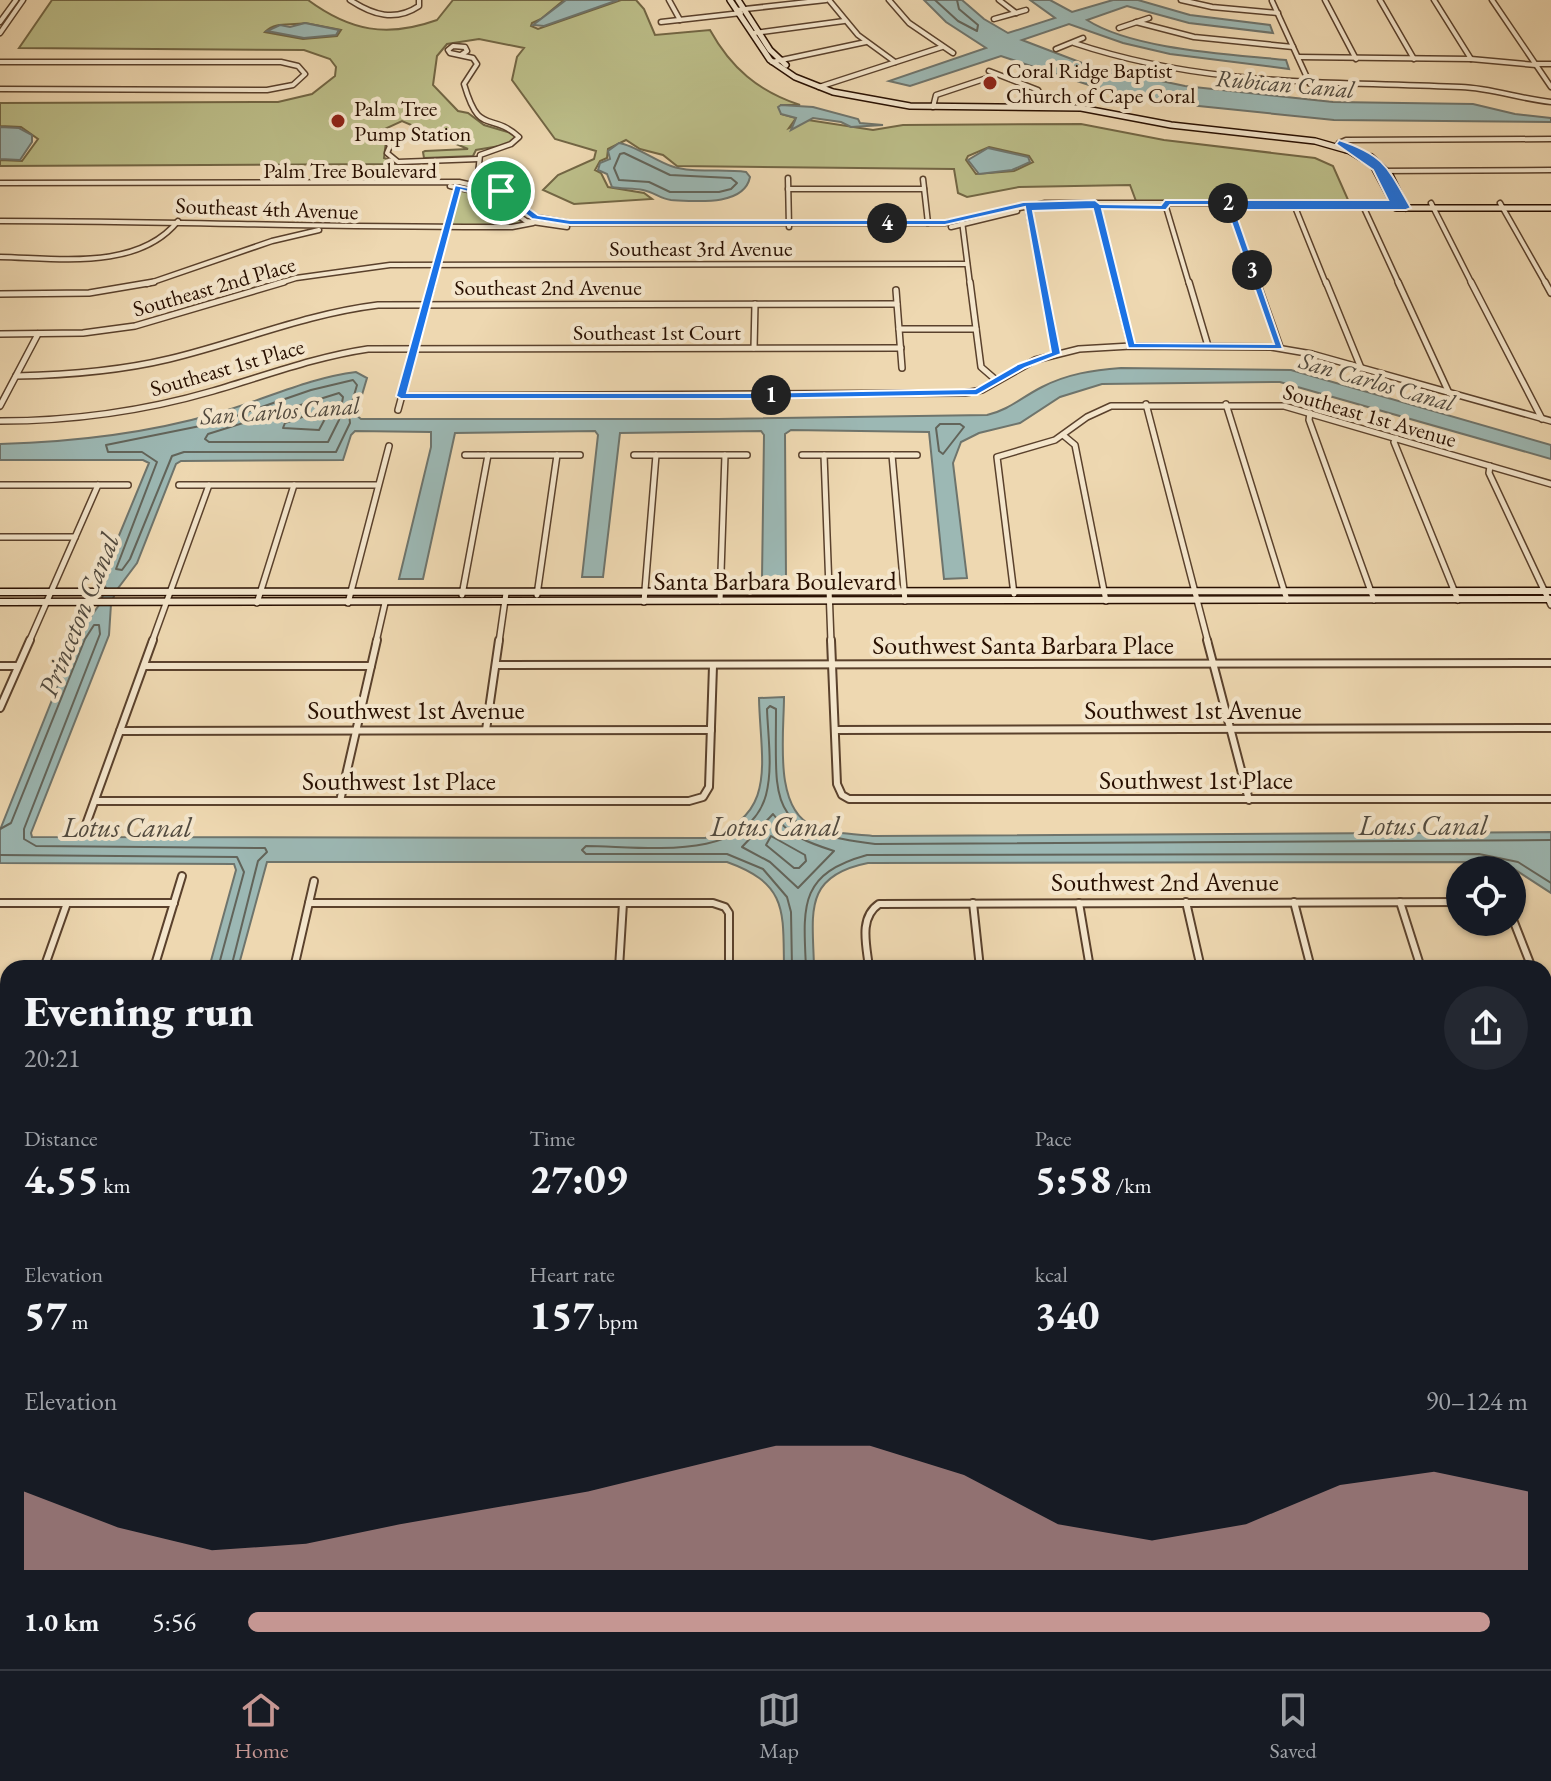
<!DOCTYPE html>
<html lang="en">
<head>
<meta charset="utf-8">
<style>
  body { margin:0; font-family:"EB Garamond",serif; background:#242831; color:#f1f3f6; height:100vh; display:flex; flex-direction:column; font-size:30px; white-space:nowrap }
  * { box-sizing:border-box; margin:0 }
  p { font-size:26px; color:#9ea1a6 }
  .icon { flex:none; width:44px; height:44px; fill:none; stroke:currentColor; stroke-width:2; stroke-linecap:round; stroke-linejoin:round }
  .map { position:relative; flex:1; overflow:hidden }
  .details { position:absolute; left:0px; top:960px; width:1552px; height:710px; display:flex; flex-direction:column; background:#171b24; border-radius:24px 24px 0 0; box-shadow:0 2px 6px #0004 }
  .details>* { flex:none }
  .fabs { position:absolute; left:1446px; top:856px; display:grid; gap:16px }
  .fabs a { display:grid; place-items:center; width:80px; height:80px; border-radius:50%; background:#171b24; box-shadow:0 2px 6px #0004; font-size:40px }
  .pin { position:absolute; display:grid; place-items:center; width:68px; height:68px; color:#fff; margin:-34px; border:4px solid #fff; border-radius:50%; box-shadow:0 2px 8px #0007 }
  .km { position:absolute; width:40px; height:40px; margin:-20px; border-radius:50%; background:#222; color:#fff; font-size:22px; line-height:40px; text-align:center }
  .round { display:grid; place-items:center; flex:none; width:84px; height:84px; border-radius:42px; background:#242831 }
  .summary { display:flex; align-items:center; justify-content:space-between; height:136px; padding:0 24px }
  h1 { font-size:44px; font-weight:800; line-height:60px }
  .stats { display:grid; grid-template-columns:repeat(3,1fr); gap:12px; height:136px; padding:8px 24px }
  .stats div { display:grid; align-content:center }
  .stats b { font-size:40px; font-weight:800 }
  .stats small { font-size:22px; font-weight:400 }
  .stats p { font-size:22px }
  .chart { height:224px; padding:16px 24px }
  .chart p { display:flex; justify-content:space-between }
  .chart svg { width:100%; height:144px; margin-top:8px; fill:#c59692; opacity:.7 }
  ul { padding:0 24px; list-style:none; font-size:26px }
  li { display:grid; grid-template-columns:128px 96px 1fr; align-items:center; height:60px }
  li i { height:20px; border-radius:10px; background:#c59692 }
  .menu { display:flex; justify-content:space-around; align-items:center; height:112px; border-top:2px solid #363941; background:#171b24; font-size:22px; color:#9ea1a6 }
  .menu a { display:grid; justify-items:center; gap:4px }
  .menu .selected { color:#c59692 }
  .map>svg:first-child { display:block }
  .green { fill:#bcbe89; stroke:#726644; stroke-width:2; fill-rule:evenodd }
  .water { fill:#9cb8b4; stroke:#6e746c; stroke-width:2 }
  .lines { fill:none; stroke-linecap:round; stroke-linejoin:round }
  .shore { stroke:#62645a; stroke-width:2 }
  .minor-far3-casing { stroke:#5a412c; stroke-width:7 }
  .minor-far2-casing { stroke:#5a412c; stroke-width:8 }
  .minor-far1-casing { stroke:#5a412c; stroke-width:10 }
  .minor-casing { stroke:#5a412c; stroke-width:12 }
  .tertiary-far1-casing { stroke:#5a412c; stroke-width:7 }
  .tertiary-casing { stroke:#5a412c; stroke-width:13 }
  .secondary-far1-casing { stroke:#280f00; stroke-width:8 }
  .secondary-casing { stroke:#280f00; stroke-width:9 }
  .minor-far3 { stroke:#f4e6cc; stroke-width:4 }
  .minor-far2 { stroke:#f4e6cc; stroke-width:5 }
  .minor-far1 { stroke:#f4e6cc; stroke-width:6 }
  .minor { stroke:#f4e6cc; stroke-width:8 }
  .tertiary-far1 { stroke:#f4e6cc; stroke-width:4 }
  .tertiary { stroke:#f4e6cc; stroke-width:9 }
  .secondary-far1 { stroke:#f4e6cc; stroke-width:5 }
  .secondary { stroke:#f4e6cc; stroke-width:6 }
  .route { fill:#1a73e8; stroke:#fff; stroke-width:2; fill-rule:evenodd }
  .poi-dot { fill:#8f2418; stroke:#f4e6cc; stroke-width:3 }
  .labels { text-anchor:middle; stroke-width:8; stroke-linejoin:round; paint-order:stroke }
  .far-poi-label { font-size:22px; fill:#280f00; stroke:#f4e6cc; text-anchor:start }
  .far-street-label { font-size:22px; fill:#280f00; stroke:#f4e6cc }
  .far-water-label { font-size:24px; font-style:italic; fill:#514a3f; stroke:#f4e6cc }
  .street-label { font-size:26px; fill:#280f00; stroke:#f4e6cc }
  .water-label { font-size:28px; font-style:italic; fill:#514a3f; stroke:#f4e6cc }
</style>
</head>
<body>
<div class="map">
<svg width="1551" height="1669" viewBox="0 0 1551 1669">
  <rect width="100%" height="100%" fill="#eed8b1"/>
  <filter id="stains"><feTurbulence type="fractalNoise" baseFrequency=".0025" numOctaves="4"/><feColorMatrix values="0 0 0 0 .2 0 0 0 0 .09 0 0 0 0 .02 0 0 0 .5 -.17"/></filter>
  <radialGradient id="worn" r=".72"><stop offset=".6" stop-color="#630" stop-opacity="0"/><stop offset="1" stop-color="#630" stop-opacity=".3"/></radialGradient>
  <g class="green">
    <path d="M52,0H308C350,31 387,38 437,20L453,0H564L541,19L532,23L531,26L538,29L621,0H636L644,9L655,35L710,30C731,68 758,91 800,105H781V114L796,118L789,128L808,120L873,130L903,125L1081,124L1164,140L1315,158L1333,166L1349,202L1136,201L1130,185L1019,187L967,197L958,193L954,169L677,166L663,155L640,149L626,140L608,149L607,158L600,161L595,170L601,173L608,187L644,193L652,199L574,204L543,190L558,175L594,159L596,151L555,139L512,80L517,57L524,48L479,39L447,44L437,56L433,85L458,111L468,113L484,125L514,134L517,139L511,144L476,150L473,156L424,158L423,152L425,151L468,149L402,121L378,132L386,141L384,158L403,164L0,166V160L22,161L38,139L21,127L0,126V103L278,102L312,94L335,76L336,67L330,59L304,50L19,48ZM305,23L341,30L337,36L303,39L265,32C276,21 290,26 305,23ZM989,147L1029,156L1033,162L1014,171L976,174L966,160L968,156Z"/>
    <path d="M459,188L486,195L512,217L528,224L447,227Z"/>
    <path d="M399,1662H903V1669H398Z"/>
  </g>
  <g class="water">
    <path d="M566,0H618L544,26L533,25Z"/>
    <path d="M924,0H962L984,19L1008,33L1055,18L1030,0H1050L1072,12L1113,0H1138L1190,15L1270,25L1273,33L1189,23L1127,6L1087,20C1134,50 1230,54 1286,60L1289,69L1170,54L1123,43L1069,24L1022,40L1090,66L1185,86L1333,102L1473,104L1515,114L1551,118V122L1334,120L1179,104L1095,87L1001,56L910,86L889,81L986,48L946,22Z"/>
    <path d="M305,23L339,30L336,35L304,38L267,31L280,25L290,27Z"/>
    <path d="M781,105L813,107L858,119L860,123L883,125L851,127L841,122L813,118L791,130L796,118L781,114L778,107Z"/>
    <path d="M0,127L19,128L32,135V142L20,160L0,159Z"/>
    <path d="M619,143C634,145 656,161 671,166C694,174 722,168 746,172L750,177C744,207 694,201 671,200C660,199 654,192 643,190C633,188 620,189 612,187L607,174L598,170L600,163L610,159L608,151Z"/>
    <path d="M988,148L1028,157L1030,162L1012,170L979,174L968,160Z"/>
    <path d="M1121,368L1291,370L1551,445V459L1280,382L1102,384L1060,397L1020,423L979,433L961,442L953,463L967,578L944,579L929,432L791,430L785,434L786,579H762L764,435L761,431L620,433L603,577H582L598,435L595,431L455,433L423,579H399L431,447V432L355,431L351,435L343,460L181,461L176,464L137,563L116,591L111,604L109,635L31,833L32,837L705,838C780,817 760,759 759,698L784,697C784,734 773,809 813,826C831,834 855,834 875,836L1551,832V893L1514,869L1478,862L868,863C802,876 813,914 814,968H784C783,911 788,884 727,862H267L238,968H209L236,870L234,864L0,863V830L78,635L99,605L106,588L101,579L149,463L143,460H0V444C72,442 144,434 214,414C262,401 307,378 356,372L367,378L356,415L361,419H718L987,415C1009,410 1022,397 1042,387C1067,374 1093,370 1121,368Z"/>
  </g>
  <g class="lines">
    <g class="shore">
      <path d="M935,0L958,21L977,31L978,25L959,9L957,0"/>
      <path d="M624,153L670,175L731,178L737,183L731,189L719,192H670L649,182L619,180L614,168L620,154Z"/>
      <path d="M353,380L357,385L349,413L350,423L336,452H184L172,456L130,559L122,570L116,569L157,462L142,452H108L106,445L215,423L311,390Z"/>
      <path d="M339,393L343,397L339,420L328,442H209L205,439L208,434Z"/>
      <path d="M322,410L326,417L319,430L283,428L285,423Z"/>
      <path d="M940,424H960L964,427L943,454L939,451L936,428Z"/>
      <path d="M773,814C789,836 809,843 834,851L798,888L770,862L742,847Z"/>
      <path d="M0,829L11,823L85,639L94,625H99L100,634L24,829V839L36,846L265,848L267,852L258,861L231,968"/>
      <path d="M771,836L805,855L806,861L799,868H794L766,845Z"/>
      <path d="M0,855L237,857L244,872L218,968"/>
      <path d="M792,968L791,912L787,897L763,869L727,854H586L582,850L586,846C641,846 747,864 766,795C773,768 768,737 767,709L770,706L776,709C776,807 766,831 875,844L1551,840"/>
      <path d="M806,968C803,905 799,874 867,855L1479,854L1518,862L1551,883"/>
    </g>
    <defs>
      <g id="minor-far3">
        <path d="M350,0C373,15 395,22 419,6V0"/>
        <path d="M669,0L680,20"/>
        <path d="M829,0L858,35L895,62"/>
        <path d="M889,0L909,23L953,53"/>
        <path d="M999,0L1016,13"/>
        <path d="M1181,0L1212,7L1278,13"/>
        <path d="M1325,0L1356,59"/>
        <path d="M1380,0L1414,59"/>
        <path d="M1434,0L1471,59"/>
        <path d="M1272,1L1310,84"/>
        <path d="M736,10L826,0"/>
        <path d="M994,19L1026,10"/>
        <path d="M661,22L741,13"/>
        <path d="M1136,22L1194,37L1293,47"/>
        <path d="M1119,28L1149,18"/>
        <path d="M754,33L844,21"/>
        <path d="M1074,43C1206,87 1325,81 1461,87C1491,88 1521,99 1551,102"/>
        <path d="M1056,49L1083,38"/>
        <path d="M461,55L467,51L465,47L453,46L448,50L450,53L473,58L477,64L464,84C480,138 489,110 519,137L511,144L480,155L478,174L507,182V188L501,191"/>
        <path d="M1298,57L1471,59L1536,65"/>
        <path d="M0,62H281L298,66L305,74L293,85L267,90L0,89"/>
        <path d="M772,62L866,42"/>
        <path d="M1535,64H1551"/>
        <path d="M989,71L1038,90L1046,107"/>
        <path d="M819,87L942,47"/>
        <path d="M933,107L936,95L996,75"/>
        <path d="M384,137L390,146L387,153L398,162L479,159"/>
        <path d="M1346,150L1339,143L1346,140L1551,139"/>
        <path d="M1378,171L1551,170"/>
        <path d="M788,178L789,227"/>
        <path d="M923,179L928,223"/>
        <path d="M788,189H924"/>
        <path d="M1431,203L1472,284"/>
        <path d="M1500,203L1546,284"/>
        <path d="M1097,207L1116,284"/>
        <path d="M1166,207L1189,284"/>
        <path d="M1230,207L1257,284"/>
        <path d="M1295,207L1326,284"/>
        <path d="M1364,208L1399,284"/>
        <path d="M1028,209L1043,284"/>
        <path d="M0,221C171,221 341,228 512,227L533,223"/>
        <path d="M962,221L970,284"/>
        <path d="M0,257C57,258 138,271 178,221"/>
        <path d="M147,284L272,241L319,230"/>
        <path d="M277,284L296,278L390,265L967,264"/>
        <path d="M432,284L458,187"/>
      </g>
      <g id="minor-far2">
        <path d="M970,282L981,367L996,380"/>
        <path d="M1043,282L1057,354"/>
        <path d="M1115,282L1131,346"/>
        <path d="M1189,282L1208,346"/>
        <path d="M1257,282L1280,347"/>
        <path d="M1326,282L1361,368"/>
        <path d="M1398,282L1449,393"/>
        <path d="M1471,282L1542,419"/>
        <path d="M1545,282L1551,293"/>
        <path d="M896,290L902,368"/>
        <path d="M0,294L89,293L154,282"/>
        <path d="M899,329H976"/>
        <path d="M0,334L83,333L135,326L284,282"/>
        <path d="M754,348L755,304"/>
        <path d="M16,376C68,375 119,371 169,359C240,342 305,314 378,305L897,304"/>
        <path d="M401,396L965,393L982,390L1035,360L1079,349L1131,346L1271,347L1312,354L1551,421"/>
        <path d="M1146,404L1208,642"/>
        <path d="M1226,404L1287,600"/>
        <path d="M0,406L38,334"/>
        <path d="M398,410L433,282"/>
        <path d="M1310,413L1309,420L1374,600"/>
        <path d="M0,421C73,421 144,411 213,391C265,376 314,357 368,349L901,348"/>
        <path d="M1063,435L1075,445L1106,601"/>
        <path d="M1396,438L1394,442L1458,600"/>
        <path d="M465,455H580"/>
        <path d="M634,455H747"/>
        <path d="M802,455H917"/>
        <path d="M824,455L831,642"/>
        <path d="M892,455L905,601"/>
        <path d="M1490,466L1489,473L1551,605"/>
        <path d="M0,485H128"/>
        <path d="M179,485H378"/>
        <path d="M0,537H75"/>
        <path d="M1014,594L997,457L1055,440L1087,417L1111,406H1284L1551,484"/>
        <path d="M462,595L488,455"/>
        <path d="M537,595L557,455"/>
        <path d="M720,601L725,455"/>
        <path d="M644,602L656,455"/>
        <path d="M257,603L294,485"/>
        <path d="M348,603L389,446"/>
        <path d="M29,642L98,485"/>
        <path d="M152,642L209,485"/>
        <path d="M376,642L385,603"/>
        <path d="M499,642L506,593"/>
      </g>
      <g id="minor-far1">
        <path d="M831,640L837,784L842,795L849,799H1551"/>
        <path d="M1207,640L1249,800"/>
        <path d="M496,665L1551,663"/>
        <path d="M0,666H18"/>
        <path d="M144,666H371"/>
        <path d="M0,708L30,640"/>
        <path d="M486,730L499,640"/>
        <path d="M835,730L1551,728"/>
        <path d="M120,731L711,730"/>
        <path d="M95,801H689L703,797L709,787L713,666"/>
        <path d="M340,801L377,640"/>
        <path d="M84,830L153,640"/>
        <path d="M1186,902L1201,968"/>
        <path d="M1294,902L1311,968"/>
        <path d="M1400,902L1421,968"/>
        <path d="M0,903H174"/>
        <path d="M309,903H713L725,907L729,913V968"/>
        <path d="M973,903L980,968"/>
        <path d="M1079,903L1090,968"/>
        <path d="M1512,917L1532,968"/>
        <path d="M44,968L67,903"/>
        <path d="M154,968L182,876"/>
        <path d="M294,968L314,881"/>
        <path d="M619,968L623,903"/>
        <path d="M869,968C867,947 858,918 879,904L1460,902"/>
        <path d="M1544,1000L1551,1018"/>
        <path d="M0,1093L8,1071"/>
      </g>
      <g id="minor">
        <path d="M1544,1200H1551"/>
        <path d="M0,1238H8"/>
        <path d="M903,1662L904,1669"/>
        <path d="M1056,1662L1057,1669"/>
        <path d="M1204,1662L1206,1669"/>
        <path d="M1353,1662L1355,1669"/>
        <path d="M1502,1662L1504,1669"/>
        <path d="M244,1669L245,1662"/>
        <path d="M398,1669L399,1662"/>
      </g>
      <g id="tertiary-far1">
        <path d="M1492,0L1551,87"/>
        <path d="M0,22L16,0"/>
        <path d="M0,33L23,0"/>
        <path d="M0,183L459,182L503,192L535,217L570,223H945L1045,203H1404"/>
        <path d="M450,186L488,194L526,221L567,227"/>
        <path d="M951,227L1017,211"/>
      </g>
      <g id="tertiary">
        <path d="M1544,1347H1551"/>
        <path d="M0,1359H8"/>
        <path d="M1544,1363H1551"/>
        <path d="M0,1374H8"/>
        <path d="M34,1669L36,1662"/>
        <path d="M53,1669L55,1662"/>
      </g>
      <g id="secondary-far1">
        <path d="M730,0L770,60L795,77L833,92L910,106L1081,108L1171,125L1315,141L1350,151L1373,165L1396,208H1551"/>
        <path d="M738,0L770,50L786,65"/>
        <path d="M1371,157L1390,175L1406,208"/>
      </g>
      <g id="secondary">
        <path d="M0,592L1551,591"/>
        <path d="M0,602L1551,599"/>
      </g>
    </defs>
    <use href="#minor-far3" class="minor-far3-casing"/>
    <use href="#minor-far2" class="minor-far2-casing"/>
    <use href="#minor-far1" class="minor-far1-casing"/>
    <use href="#minor" class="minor-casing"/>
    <use href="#tertiary-far1" class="tertiary-far1-casing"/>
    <use href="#tertiary" class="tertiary-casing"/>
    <use href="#secondary-far1" class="secondary-far1-casing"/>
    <use href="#secondary" class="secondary-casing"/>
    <use href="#minor-far3" class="minor-far3"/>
    <use href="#minor-far2" class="minor-far2"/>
    <use href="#minor-far1" class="minor-far1"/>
    <use href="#minor" class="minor"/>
    <use href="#tertiary-far1" class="tertiary-far1"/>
    <use href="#tertiary" class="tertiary"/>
    <use href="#secondary-far1" class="secondary-far1"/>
    <use href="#secondary" class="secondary"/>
  </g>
  <path class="route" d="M1339,140C1385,155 1388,168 1411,208L1406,210H1235L1283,349L1128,348L1093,209L1033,211L1061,354L1025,368L977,395L752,399H401L396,396L455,185L491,193L504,190L538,215L570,220H945L1023,202L1095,200L1100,204L1161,205L1165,200H1388L1373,170L1336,144ZM461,190L492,198L501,195L532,219L570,225H945L1025,207L1051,352L1018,364L975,389L752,393H407ZM1170,205H1228L1226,207L1274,344L1135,343L1102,209L1166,210Z"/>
  <g class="poi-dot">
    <circle cx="990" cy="83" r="8"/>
    <circle cx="338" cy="121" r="8"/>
  </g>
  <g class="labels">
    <g class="far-poi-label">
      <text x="1006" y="78">Coral Ridge Baptist<tspan x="1006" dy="25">Church of Cape Coral</tspan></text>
      <text x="354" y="116">Palm Tree<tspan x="354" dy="25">Pump Station</tspan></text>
    </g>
    <g class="far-street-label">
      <text x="350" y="178">Palm Tree Boulevard</text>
      <text transform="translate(267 208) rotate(2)" y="8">Southeast 4th Avenue</text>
      <text x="701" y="256">Southeast 3rd Avenue</text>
      <text transform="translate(214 286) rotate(-16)" y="8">Southeast 2nd Place</text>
      <text x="548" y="295">Southeast 2nd Avenue</text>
      <text x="657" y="340">Southeast 1st Court</text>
      <text transform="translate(227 367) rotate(-16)" y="8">Southeast 1st Place</text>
      <text transform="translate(1370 415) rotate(16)" y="8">Southeast 1st Avenue</text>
    </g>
    <g class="far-water-label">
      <text transform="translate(1285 84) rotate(5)" y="8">Rubican Canal</text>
      <text transform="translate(1377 382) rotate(16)" y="8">San Carlos Canal</text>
      <text transform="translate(280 411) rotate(-4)" y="8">San Carlos Canal</text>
    </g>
    <g class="street-label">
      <text x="775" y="590">Santa Barbara Boulevard</text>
      <text x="1023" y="654">Southwest Santa Barbara Place</text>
      <text x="416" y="719">Southwest 1st Avenue</text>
      <text x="1193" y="719">Southwest 1st Avenue</text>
      <text x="1196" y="789">Southwest 1st Place</text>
      <text x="399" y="790">Southwest 1st Place</text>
      <text x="1165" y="891">Southwest 2nd Avenue</text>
    </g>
    <g class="water-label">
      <text transform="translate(78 615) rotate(-68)" y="10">Princeton Canal</text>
      <text x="1423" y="835">Lotus Canal</text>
      <text x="775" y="836">Lotus Canal</text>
      <text x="127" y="837">Lotus Canal</text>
    </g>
  </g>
  <rect width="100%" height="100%" filter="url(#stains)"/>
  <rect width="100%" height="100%" fill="url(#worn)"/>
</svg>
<div class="fabs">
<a><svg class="icon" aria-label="locate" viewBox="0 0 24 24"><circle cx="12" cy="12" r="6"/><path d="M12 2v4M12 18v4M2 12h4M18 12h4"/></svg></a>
</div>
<div class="pin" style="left:501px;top:191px;background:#1e9e55"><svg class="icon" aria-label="arrive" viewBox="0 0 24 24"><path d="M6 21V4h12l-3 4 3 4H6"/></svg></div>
<b class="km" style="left:771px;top:395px">1</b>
<b class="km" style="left:1228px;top:203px">2</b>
<b class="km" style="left:1252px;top:270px">3</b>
<b class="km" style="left:887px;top:223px">4</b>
<section class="details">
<div class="summary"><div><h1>Evening run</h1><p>20:21</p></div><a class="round"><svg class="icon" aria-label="share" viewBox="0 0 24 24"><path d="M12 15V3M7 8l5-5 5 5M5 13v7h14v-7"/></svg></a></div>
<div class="stats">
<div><p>Distance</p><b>4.55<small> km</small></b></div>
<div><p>Time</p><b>27:09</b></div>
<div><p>Pace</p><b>5:58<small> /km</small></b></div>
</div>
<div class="stats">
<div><p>Elevation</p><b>57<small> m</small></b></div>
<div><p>Heart rate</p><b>157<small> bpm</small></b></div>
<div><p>kcal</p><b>340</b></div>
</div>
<div class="chart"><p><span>Elevation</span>90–124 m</p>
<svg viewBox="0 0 160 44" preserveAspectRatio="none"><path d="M0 44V20L10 31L20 38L30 36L40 30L50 25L60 20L70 13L80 6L90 6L100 15L110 30L120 35L130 30L140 18L150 14L160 20V44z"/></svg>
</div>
<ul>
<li><b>1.0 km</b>5:56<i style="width:97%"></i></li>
</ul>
</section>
</div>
<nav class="menu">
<a class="selected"><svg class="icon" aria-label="home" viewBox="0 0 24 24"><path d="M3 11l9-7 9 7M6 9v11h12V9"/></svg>Home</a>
<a><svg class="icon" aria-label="map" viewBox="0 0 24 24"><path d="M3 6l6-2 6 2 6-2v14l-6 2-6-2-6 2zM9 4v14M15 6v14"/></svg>Map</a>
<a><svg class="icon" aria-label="saved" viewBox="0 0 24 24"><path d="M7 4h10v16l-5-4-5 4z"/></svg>Saved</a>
</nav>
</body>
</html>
